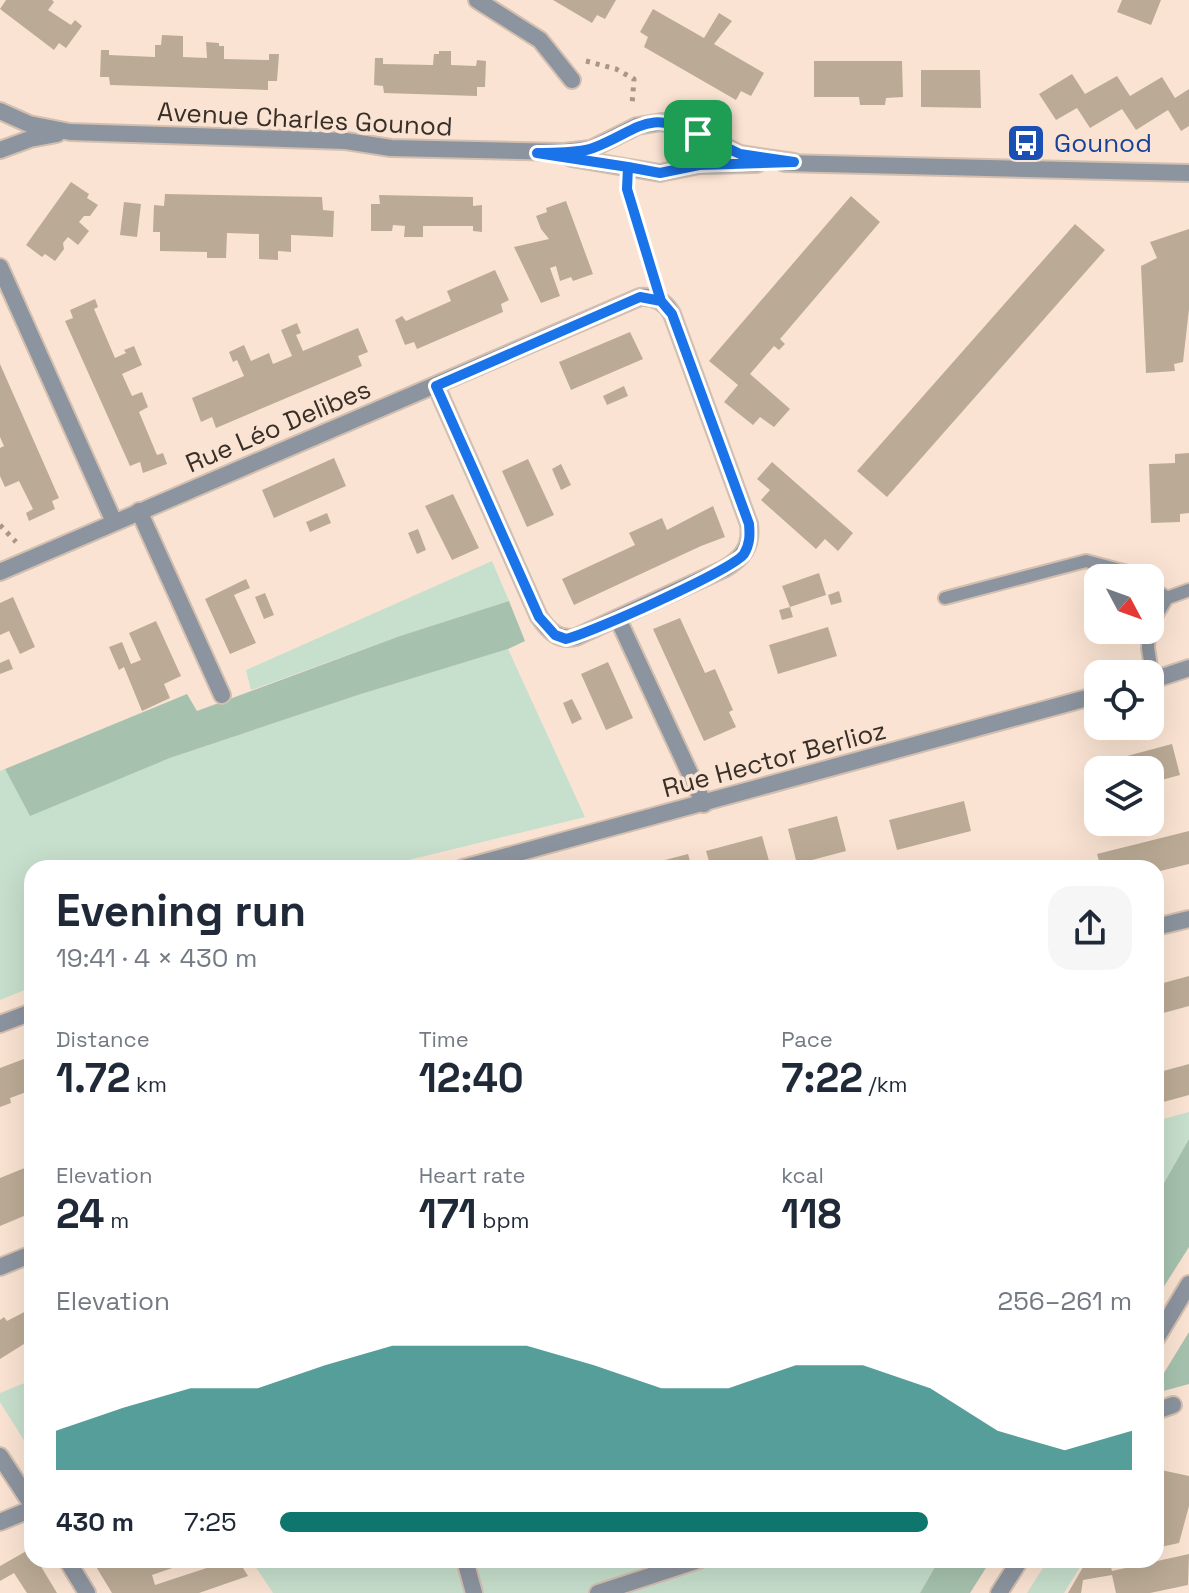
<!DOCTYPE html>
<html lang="en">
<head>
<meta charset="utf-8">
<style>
  body { margin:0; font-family:"Space Grotesk",sans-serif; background:#f6f6f7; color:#1f2937; height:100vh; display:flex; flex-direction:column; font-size:30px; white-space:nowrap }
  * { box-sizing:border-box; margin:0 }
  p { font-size:26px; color:#747a83 }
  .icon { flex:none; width:44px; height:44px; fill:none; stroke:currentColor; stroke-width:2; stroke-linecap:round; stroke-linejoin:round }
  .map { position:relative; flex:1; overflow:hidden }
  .drawer { position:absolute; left:24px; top:860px; width:1140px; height:708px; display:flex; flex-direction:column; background:#fff; border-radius:24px; box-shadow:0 8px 32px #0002 }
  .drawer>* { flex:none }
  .needle { width:52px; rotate:131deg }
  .buttons { position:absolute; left:1084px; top:564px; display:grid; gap:16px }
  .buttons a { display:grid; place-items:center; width:80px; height:80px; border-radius:16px; background:#fff; box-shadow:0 8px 32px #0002; font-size:40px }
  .pin { position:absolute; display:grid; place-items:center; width:68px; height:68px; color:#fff; margin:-34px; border-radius:16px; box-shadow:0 4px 12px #0006 }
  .round { display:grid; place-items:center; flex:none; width:84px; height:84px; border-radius:24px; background:#f6f6f7 }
  .headline { display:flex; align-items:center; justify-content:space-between; height:136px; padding:0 32px }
  h1 { font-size:44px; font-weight:800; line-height:60px }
  .figures { display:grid; grid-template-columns:repeat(3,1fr); gap:12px; height:136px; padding:8px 32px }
  .figures div { display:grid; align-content:center }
  .figures b { font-size:40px; font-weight:800 }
  .figures small { font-size:22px; font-weight:400 }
  .figures p { font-size:22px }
  .chart { height:224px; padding:16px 32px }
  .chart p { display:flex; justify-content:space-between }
  .chart svg { width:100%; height:144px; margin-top:8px; fill:#0f766e; opacity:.7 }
  ul { padding:0 32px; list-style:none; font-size:26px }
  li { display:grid; grid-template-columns:128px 96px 1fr; align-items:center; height:60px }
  li i { height:20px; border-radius:10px; background:#0f766e }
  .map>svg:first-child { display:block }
  .green { fill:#c7dfcd }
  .forest { fill:#a6c2ae }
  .building { fill:#bbab96 }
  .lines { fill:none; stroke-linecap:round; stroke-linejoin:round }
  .service-casing { stroke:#d3bfb0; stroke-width:16 }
  .minor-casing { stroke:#d3bfb0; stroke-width:20 }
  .tertiary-casing { stroke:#d3bfb0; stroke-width:20 }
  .path { stroke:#a7968a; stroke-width:5; stroke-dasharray:4 6; stroke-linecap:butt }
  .service { stroke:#8c949f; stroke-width:12 }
  .minor { stroke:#8c949f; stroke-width:16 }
  .tertiary { stroke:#8c949f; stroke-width:16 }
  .route-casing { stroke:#fff; stroke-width:16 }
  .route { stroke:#1a73e8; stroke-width:10 }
  .labels { text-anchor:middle; stroke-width:7; stroke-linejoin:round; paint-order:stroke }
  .street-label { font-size:26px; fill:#372f28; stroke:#fae3d2 }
  .transit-label { font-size:26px; fill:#164399; stroke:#fae3d2; text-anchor:start }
</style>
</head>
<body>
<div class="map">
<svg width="1189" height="1593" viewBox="0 0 1189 1593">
  <rect width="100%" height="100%" fill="#fae3d2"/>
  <g class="green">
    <path d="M492,561L509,601L400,636L251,690L246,670Z"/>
    <path d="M508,649L585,817L376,868H32V987L0,1000V771L5,769L30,815L170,758L358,695Z"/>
    <path d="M1189,1112V1139L1156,1197V1121Z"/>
    <path d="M32,1380V1453L0,1402V1393Z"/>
    <path d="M251,1560H939L920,1593H273Z"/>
    <path d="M1048,1560H1090L1083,1562L1064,1593H1027Z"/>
  </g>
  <g class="forest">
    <path d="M509,601L525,641L508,649L358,695L170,758L30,816L5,769L187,694L197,711L400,636Z"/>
    <path d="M1189,1139V1247L1156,1299V1197Z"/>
    <path d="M1189,1332V1384L1156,1393V1386Z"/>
    <path d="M939,1560H991L970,1593H920Z"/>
  </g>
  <g class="building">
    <path d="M6,0H52L54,2L48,10L71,25L75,20L82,26L66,48L59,43L54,50L0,9Z"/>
    <path d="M553,0H616L605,19L597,15L592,23Z"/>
    <path d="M1122,0H1161L1151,25L1117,12Z"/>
    <path d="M653,9L704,38L719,13L732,21L714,44L764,73L751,96L741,91L736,100L644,47L648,37L640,32Z"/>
    <path d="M162,35L183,36V57L207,58L206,42L219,43V46H224V59L269,60V54H279L277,81H268V90L206,88L110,85L109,77H100L101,50H109V55L155,57V45H161Z"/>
    <path d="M439,51H451V65L476,66L477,60L486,61L485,87H477V96L384,93L383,86L374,85L375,58H383V64L433,65L434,54H439Z"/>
    <path d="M814,61H902L903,97L886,98L885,105H860L859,97H814Z"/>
    <path d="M921,70H980L981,108L921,107Z"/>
    <path d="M1072,74L1085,94L1117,76L1130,96L1162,77L1175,98L1189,89V126L1181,131L1168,110L1136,130L1122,109L1090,128L1077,108L1056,120L1039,94Z"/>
    <path d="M71,182L89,194L87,198L98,205L90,216H84L79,222L89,231L78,245L68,237L63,243L64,249L55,261L45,254L42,257L26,245Z"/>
    <path d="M165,194L322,197L323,210L334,211L333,237L291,235V252L278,251V260L259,259V234L227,233L226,258H207V252L160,251V232H153L154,205L164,206Z"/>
    <path d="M379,195L473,197V206L482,205V232L473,231V226H423V237H404L405,226L393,225L392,231H371V204H380Z"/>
    <path d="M851,196L880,222L780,339L785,344L779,350L774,346L750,374L790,409L774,427L760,417L753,425L724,402L738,385L709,361Z"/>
    <path d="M566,201L593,274L573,281L571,277L560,281L556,266L550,268L560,296L541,303L514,247L549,239L541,229L536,216L547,212L546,208Z"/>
    <path d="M124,202L141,204L137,237L120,235Z"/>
    <path d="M1075,224L1105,250L887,497L857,471Z"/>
    <path d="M1189,229V309L1183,362L1174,364L1175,371L1146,373L1141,266L1157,258L1150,242Z"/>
    <path d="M495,270L509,300L501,304L503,312L417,349L414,342L405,345L395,320L402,316L406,321L451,301L447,291Z"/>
    <path d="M95,299L98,307L94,309L115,358L126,353L124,350L134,346L142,365L122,374L132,396L142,392L148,407L139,412L157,455L163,453L167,464L143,473L140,462L130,466L65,321L73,318L70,310Z"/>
    <path d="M297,323L301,333L296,335L303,351L358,328L368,352L358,356L362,366L216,428L212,417L201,422L192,398L244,376L237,360L233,362L229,352L244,345L251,361L269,353L273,364L292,356L281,330Z"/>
    <path d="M630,332L643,359L571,390L559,362Z"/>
    <path d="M0,364L59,498L52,501L55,509L29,521L26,513L33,509L19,481L5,487L0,476V448L4,446L0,437Z"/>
    <path d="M624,386L628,396L607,405L603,396Z"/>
    <path d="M1189,453V513L1180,514V522L1151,523L1149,464L1175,463V454Z"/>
    <path d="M334,458L346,486L274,518L262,490Z"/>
    <path d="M528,459L554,515L527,527L502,471Z"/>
    <path d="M772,462L853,533L838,551L825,539L816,549L761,500L770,490L757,479Z"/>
    <path d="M561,464L571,485L561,490L552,469Z"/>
    <path d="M453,494L479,548L452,560L425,506Z"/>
    <path d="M713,506L725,537L701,546L574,605L562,579L635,545L629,533L662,518L667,530Z"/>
    <path d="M327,513L331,523L310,532L306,522Z"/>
    <path d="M418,529L426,550L417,554L408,533Z"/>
    <path d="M819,573L826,595L790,607L782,586Z"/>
    <path d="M246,579L250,588L234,595L256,643L230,654L205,599Z"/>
    <path d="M839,591L842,602L831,605L828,595Z"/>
    <path d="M265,593L274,615L264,619L255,597Z"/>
    <path d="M13,597L35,647L20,654L9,631L0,635V603Z"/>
    <path d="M790,607L793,617L782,620L779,610Z"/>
    <path d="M680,618L705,673L715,669L733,710L729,712L736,727L704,741L653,629Z"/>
    <path d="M156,621L181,676L164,684L170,698L142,711L124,667L119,670L109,647L122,642L131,664L141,660L129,633Z"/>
    <path d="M828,627L837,656L778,674L769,645Z"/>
    <path d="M9,659L13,669L0,674V663Z"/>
    <path d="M608,662L633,718L606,730L581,674Z"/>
    <path d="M572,699L582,719L572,724L563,703Z"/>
    <path d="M1172,744L1180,775L1150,783V770H1098V797L1094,798L1086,767Z"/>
    <path d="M964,801L971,831L897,850L889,820Z"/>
    <path d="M837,816L846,851L797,864L788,829Z"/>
    <path d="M1189,831V864L1156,872V868H1101L1097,854Z"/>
    <path d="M762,836L771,868H711L706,851Z"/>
    <path d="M688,854L692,868H647L646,865Z"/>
    <path d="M1189,976V1006L1156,1015V985Z"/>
    <path d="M32,1056V1090L10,1098L11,1103L0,1107V1068Z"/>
    <path d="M1189,1064V1095L1156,1104V1073Z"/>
    <path d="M32,1165V1201L26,1203L31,1213L0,1226V1178Z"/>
    <path d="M32,1308V1339L0,1359V1320L4,1317L7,1321Z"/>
    <path d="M1161,1470L1189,1476V1506L1179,1543L1156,1548V1493Z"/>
    <path d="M30,1549L32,1560H37L57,1593H27L14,1573L0,1581V1566Z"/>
    <path d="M1189,1554L1188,1585L1150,1593H1116L1112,1575L1083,1580L1081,1593H1068L1086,1562L1109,1560L1112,1571Z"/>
    <path d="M92,1560H177L178,1566L152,1575L155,1585L231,1560H238L248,1576L199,1593H112Z"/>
  </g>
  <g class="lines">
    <defs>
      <g id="service">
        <path d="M1150,586L1167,598"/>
        <path d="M945,598L1086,561L1135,574L1140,578"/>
        <path d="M1150,626L1167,598L1189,590"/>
        <path d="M1149,630L1148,648L1153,680"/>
      </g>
      <g id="minor">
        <path d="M477,0L540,40L572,80"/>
        <path d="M0,111L29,124L70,132L346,141L391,148L564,152L591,149L637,126L662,122L688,129L740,154L794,162"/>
        <path d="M0,150L30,139L57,134"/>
        <path d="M571,158L660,173L699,165L757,164"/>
        <path d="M784,163L1189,173"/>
        <path d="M0,267L114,522"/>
        <path d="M139,511L222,695"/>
        <path d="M0,572L640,297C654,296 665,301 672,314L749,524C752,546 743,558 724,569L576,637C558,641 549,631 539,617L436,386"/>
        <path d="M618,619L704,804"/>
        <path d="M1150,681L1189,668"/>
        <path d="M463,868L1098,695"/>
        <path d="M1156,927L1189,919"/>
        <path d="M0,1024L32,1012"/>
        <path d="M0,1267L32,1254"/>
        <path d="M1156,1411L1173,1405"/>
        <path d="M0,1522L32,1509"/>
        <path d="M465,1560L474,1593"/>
        <path d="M598,1593L699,1560"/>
      </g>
      <g id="tertiary">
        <path d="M1156,1339L1189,1284"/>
        <path d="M0,1456L32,1505"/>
        <path d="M67,1560L87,1593"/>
        <path d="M999,1593L1020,1560"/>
      </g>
    </defs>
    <use href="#service" class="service-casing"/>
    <use href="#minor" class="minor-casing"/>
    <use href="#tertiary" class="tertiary-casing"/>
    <g class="path">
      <path d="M586,61L616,69L634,79L632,105"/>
      <path d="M627,187L654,277"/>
      <path d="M0,525L16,542"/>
    </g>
    <use href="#service" class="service"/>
    <use href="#minor" class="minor"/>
    <use href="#tertiary" class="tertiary"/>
  </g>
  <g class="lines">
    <defs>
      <path id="route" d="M698,134C646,108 638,131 593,148C576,154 555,152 537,153L628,167L627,189L661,301L640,297L436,386L539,617L555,635L566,639C591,633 732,570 744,554C750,544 750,535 749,524L672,314L661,301L627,189L628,167L660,173L699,165L794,162L740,154L698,134"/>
    </defs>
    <use href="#route" class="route-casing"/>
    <use href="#route" class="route"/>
  </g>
  <defs>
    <symbol id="bus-square" viewBox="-11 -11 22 22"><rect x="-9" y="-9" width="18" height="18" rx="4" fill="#1a4fb4" stroke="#fae3d2"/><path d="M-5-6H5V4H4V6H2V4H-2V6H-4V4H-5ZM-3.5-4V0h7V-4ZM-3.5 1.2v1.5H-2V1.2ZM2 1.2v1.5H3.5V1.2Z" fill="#fff"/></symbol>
  </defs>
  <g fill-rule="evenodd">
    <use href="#bus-square" x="1004" y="121" width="44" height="44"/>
  </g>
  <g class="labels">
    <g class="street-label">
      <text transform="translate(305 119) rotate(3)" y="9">Avenue Charles Gounod</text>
      <text transform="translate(278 426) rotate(-23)" y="9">Rue Léo Delibes</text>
      <text transform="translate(774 759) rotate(-15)" y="9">Rue Hector Berlioz</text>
    </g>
    <g class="transit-label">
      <text x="1054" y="152">Gounod</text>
    </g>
  </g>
</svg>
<div class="buttons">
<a><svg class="needle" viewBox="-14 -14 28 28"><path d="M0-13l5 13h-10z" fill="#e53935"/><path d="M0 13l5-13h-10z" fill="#747a83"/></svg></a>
<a><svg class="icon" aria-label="locate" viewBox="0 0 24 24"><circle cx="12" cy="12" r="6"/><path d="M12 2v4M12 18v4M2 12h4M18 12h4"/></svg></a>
<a><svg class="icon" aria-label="layers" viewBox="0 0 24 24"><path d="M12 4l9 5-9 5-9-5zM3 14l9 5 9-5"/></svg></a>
</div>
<div class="pin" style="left:698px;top:134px;background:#1e9e55"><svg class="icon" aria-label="arrive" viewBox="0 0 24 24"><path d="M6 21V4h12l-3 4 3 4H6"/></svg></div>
<section class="drawer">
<div class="headline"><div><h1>Evening run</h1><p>19:41 · 4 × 430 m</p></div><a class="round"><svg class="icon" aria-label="share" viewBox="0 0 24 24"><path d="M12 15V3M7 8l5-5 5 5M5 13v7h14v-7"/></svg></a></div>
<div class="figures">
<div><p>Distance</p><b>1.72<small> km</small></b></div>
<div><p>Time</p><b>12:40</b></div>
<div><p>Pace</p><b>7:22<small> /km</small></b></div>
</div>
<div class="figures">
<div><p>Elevation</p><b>24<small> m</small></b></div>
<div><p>Heart rate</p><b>171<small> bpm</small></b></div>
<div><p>kcal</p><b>118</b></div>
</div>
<div class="chart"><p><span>Elevation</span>256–261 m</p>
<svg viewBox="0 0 160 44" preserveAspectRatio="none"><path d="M0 44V32L10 25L20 19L30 19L40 12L50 6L60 6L70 6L80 12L90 19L100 19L110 12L120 12L130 19L140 32L150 38L160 32V44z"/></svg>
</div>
<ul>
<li><b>430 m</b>7:25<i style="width:76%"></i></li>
</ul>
</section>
</div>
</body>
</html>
